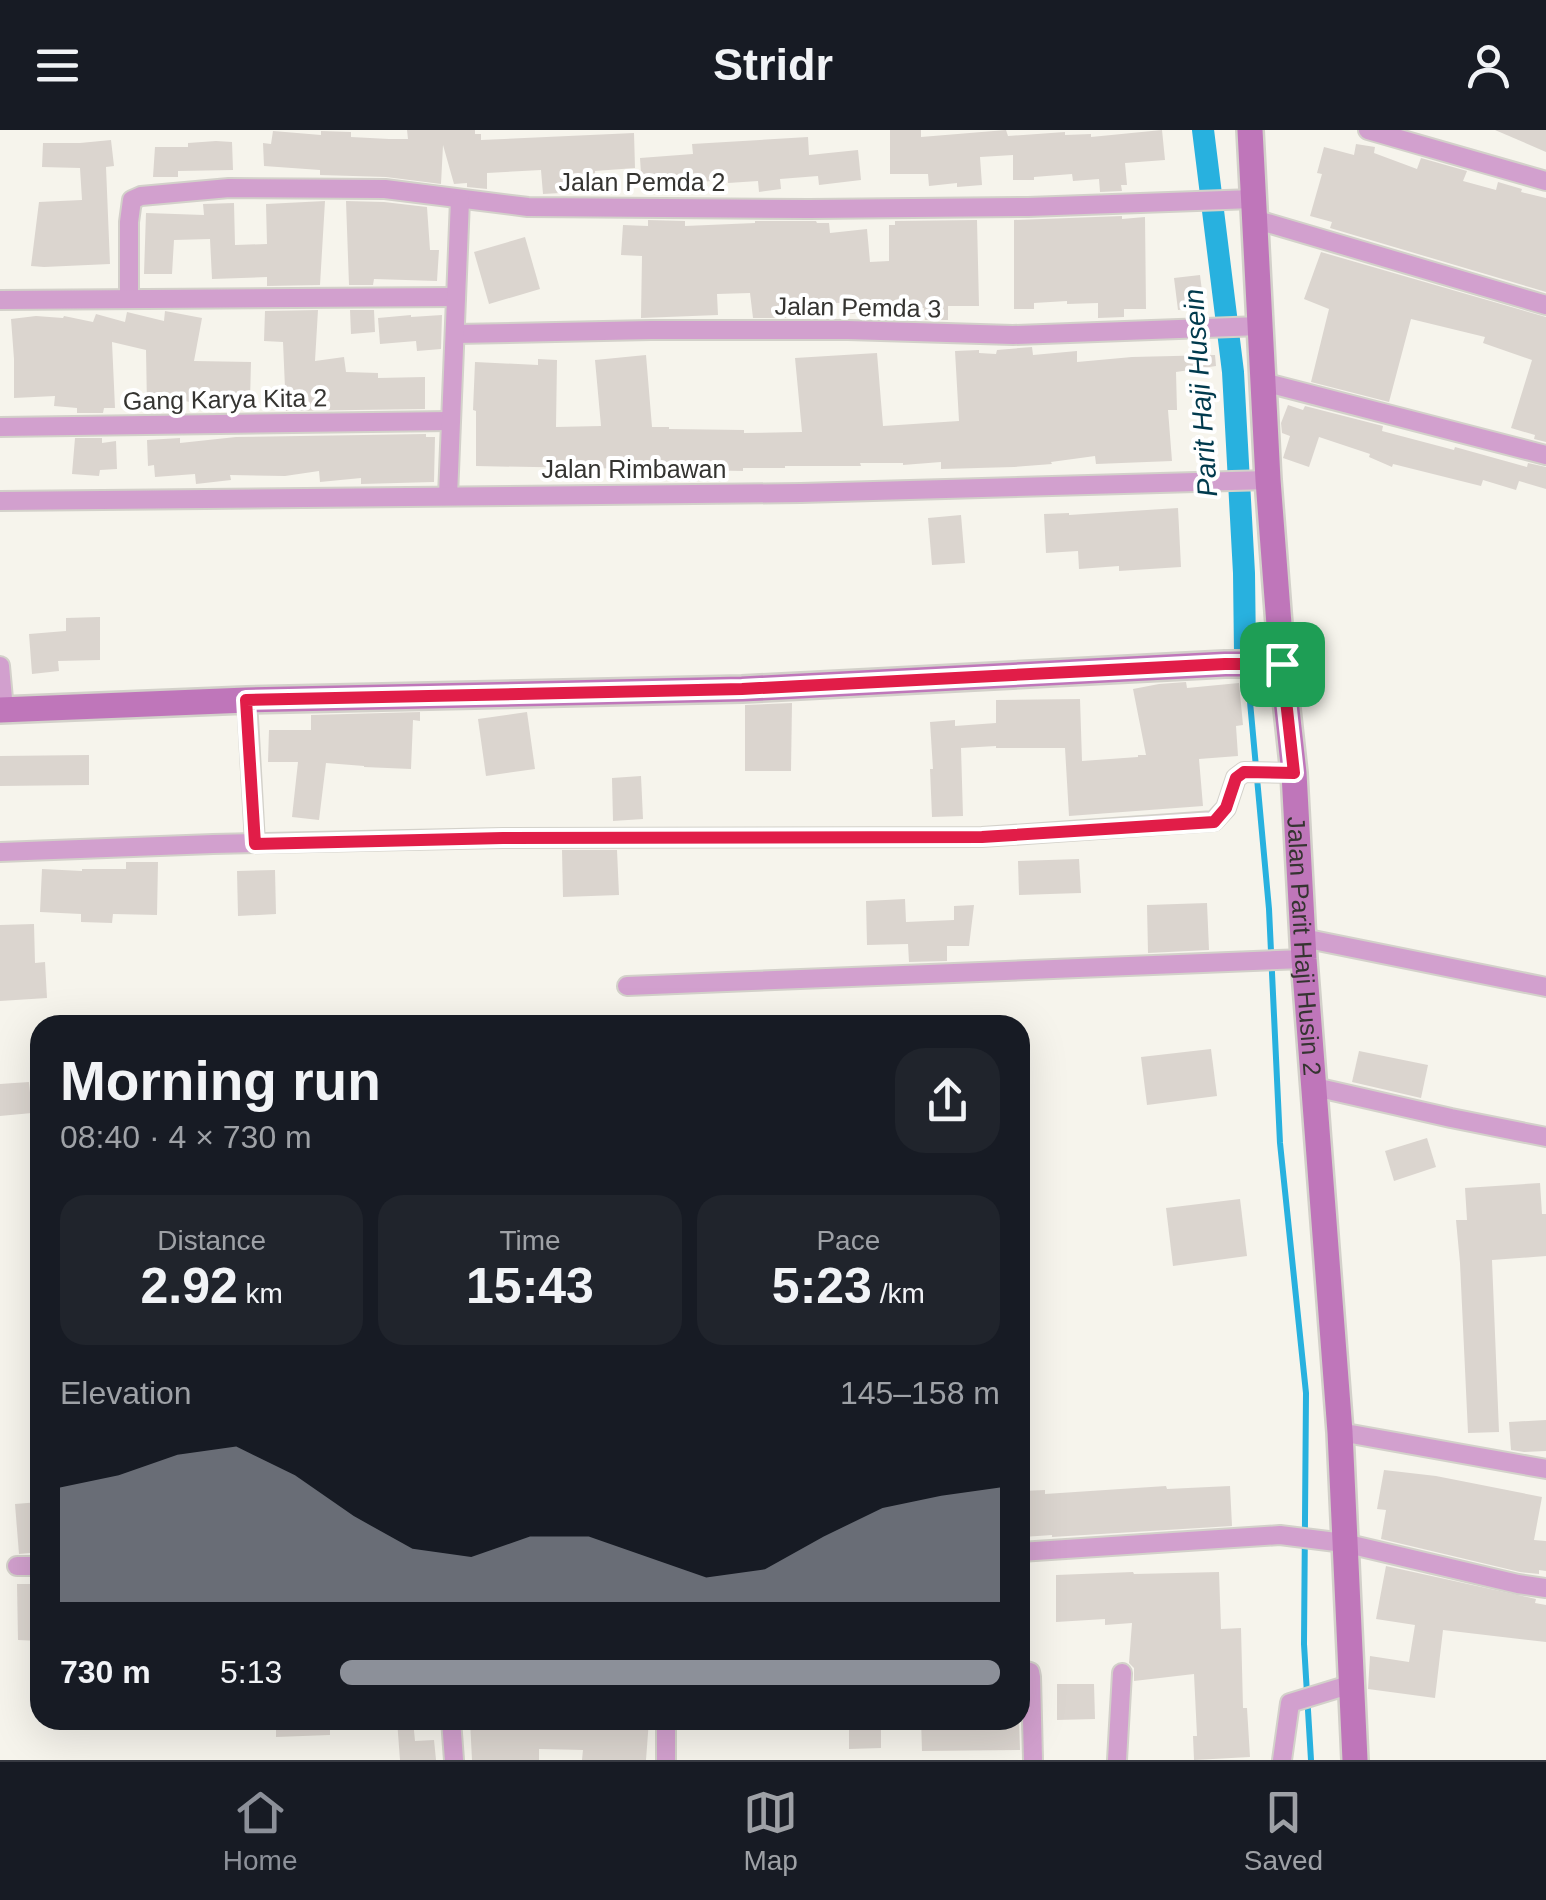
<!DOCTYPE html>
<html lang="en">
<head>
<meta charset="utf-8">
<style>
  body { margin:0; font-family:Arial,sans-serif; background:#20242c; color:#f1f3f6; height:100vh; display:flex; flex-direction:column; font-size:38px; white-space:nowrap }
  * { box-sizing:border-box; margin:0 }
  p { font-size:32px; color:#9ea1a6 }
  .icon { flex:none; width:55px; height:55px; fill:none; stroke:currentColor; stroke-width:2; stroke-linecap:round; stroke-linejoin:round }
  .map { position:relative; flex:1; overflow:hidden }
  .drawer { position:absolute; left:30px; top:885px; width:1000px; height:715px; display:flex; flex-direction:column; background:#171b24; border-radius:30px; box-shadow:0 10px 40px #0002 }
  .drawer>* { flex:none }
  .pin { position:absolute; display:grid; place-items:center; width:85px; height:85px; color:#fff; margin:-42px; border-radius:20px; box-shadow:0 5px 15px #0006 }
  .round { display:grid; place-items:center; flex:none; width:105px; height:105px; border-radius:30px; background:#20242c }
  .headline { display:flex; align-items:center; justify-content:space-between; height:170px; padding:0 30px }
  h1 { font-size:55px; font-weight:700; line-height:75px }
  .figures { display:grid; grid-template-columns:repeat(3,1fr); gap:15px; height:170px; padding:10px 30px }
  .figures div { display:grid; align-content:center; border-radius:25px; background:#20242c; text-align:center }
  .figures b { font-size:50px; font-weight:700 }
  .figures small { font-size:28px; font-weight:400 }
  .figures p { font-size:28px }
  .chart { height:280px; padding:20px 30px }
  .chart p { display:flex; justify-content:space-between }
  .chart svg { width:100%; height:180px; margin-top:10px; fill:#8c9099; opacity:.7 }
  ul { padding:0 30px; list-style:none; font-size:32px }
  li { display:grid; grid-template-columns:160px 120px 1fr; align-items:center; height:75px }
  li i { height:25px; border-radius:12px; background:#8c9099 }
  header { display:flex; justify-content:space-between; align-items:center; height:130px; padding:0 30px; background:#171b24; font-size:45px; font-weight:700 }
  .tabs { display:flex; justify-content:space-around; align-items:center; height:140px; border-top:2px solid #363941; background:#171b24; font-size:28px; color:#9ea1a6 }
  .tabs a { display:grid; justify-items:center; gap:5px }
  .tabs .selected { color:#8c9099 }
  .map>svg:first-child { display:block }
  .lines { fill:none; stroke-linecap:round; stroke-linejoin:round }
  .stream { stroke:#28b1df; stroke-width:6 }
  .canal { stroke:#28b1df; stroke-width:22 }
  .building { fill:#dbd5cf }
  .street-casing { stroke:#d3d1ca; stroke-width:22 }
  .secondary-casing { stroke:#d3d1ca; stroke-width:30 }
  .street { stroke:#d2a0ce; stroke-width:18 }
  .secondary { stroke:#bf76ba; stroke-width:25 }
  .route-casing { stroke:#fff; stroke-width:20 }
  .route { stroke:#e11d48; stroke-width:12 }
  .labels { text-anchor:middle; stroke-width:8; stroke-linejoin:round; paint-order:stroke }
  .street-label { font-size:25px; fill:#353431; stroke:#fff }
  .water-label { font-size:28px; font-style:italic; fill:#003a4d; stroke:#fff }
</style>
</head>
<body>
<header><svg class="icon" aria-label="menu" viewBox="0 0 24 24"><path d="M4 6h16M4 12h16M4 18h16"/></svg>Stridr<svg class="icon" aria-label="person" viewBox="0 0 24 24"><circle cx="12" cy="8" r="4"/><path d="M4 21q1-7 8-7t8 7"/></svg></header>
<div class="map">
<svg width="1546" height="1630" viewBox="0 0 1546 1630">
  <rect width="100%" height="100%" fill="#f6f4ec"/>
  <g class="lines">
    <path class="stream" d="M1247,539L1269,779L1280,1013L1306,1263L1304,1514L1311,1630"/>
    <path class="canal" d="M1203,0L1233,242L1244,443L1245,523"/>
  </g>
  <g class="building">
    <path d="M407,0H475V4H481V10L634,3L635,38L595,41L596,61L543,64L541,40L487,43V59L467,57V53L454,54L443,15L441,54L386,47L320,45V40L264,36L263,13L271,14L273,1L321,5V1L351,2V7L389,9H408Z"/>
    <path d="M890,0H921V7L1006,0L1008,6L1065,2V5L1091,4V7L1162,0L1165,30L1125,33L1127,55H1121L1122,61L1100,62L1099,49L1073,51L1072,44L1034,47V50H1013V25L980,27L982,55L957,57V53L929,56L928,44H890Z"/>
    <path d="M1495,0H1546V22Z"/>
    <path d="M808,7L809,25L858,20L861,50L819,55L818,46L780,49L781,59L759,62L758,51L728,53V49L642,59L640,28L693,24L692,14Z"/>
    <path d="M111,10L114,36L106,37L110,134L44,137L31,136L39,72L82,70L80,38L42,37L43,13H80Z"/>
    <path d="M216,11L232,12L233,40L178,41V47H153L155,17H188V13Z"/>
    <path d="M1356,14L1375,17L1374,23L1417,39L1421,28L1467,41L1463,51L1496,60L1498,52L1522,59L1521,62L1546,68V162L1330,98L1332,92L1310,86L1322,44L1317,43L1324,17L1354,25Z"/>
    <path d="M325,71L320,155L267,156V147L212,149L210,109L174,110L172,144H144L146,83L204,85L203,74L234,73L235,115L267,114L266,74Z"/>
    <path d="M346,71L384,72L427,77L430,120H439L437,151L374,149L373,155H349Z"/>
    <path d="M1122,86V89L1145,87L1146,179H1124V187L1098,188V173L1067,174V171L1034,173V179H1014V90Z"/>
    <path d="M648,90L685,91V96L755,93V91H816L817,93H829L830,103L867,99L870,132L889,131V95H895V91L977,90L979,176H948V190H925L924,178L893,179V186H870V183L842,184L841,173L785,172L786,188H753L750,163L717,164L718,185L641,188L642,126L621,125L623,95L648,96Z"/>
    <path d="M525,107L540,159L489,174L474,122Z"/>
    <path d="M1321,122L1546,187V312L1534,309L1535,305L1511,298L1532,230L1483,213L1485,207L1411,189L1389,272L1311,252L1329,179L1304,169Z"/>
    <path d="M1200,145L1204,177L1178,180L1174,148Z"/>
    <path d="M318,180L315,231L344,227L346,242L378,243V248L425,247V279L286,281L283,212L264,211L265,181Z"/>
    <path d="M350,180H374L375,202L351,204Z"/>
    <path d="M165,181L202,188L194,231L251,232L250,271L218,270V276L184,271V275L147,276L146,220L112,212L115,278H104L103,283H77V278L54,276L55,266L14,268V229L11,189L36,186L63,188L64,186L93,192L96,184L125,192L127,182L164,191Z"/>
    <path d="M411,185V187L442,185L441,219L417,221L416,211L380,214L378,188Z"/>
    <path d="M1032,217L1033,225L1077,221V232L1132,227L1215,225L1216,236L1176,242L1177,280H1168L1172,331L1096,334L1095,326L1051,332L1052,334L1014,337L941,339V332L903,335V333H860L861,336H785V338H743V341L476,336V281L473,280L475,232L538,235V229L557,230L556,297L601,296L595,230L646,225L652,297H669V299L744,300V303L802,302L795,228L877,223L883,296L959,291L955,221L979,220V223L996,224L997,220Z"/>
    <path d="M1288,275L1303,280L1305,276L1383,296L1382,301L1454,320L1455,317L1527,337L1528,333L1546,337V359L1519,351L1516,360L1483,350L1481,356L1393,334L1392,337L1369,327L1370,324L1319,307L1309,337L1283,328L1290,306L1282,303L1281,293Z"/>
    <path d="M426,304V307H435L434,352L361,354V348L320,352L319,341L285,346L230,345L231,350L196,354L195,344L155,347L154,335L148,336L147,310L180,308V313L236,307Z"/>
    <path d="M75,308H102V313L116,311L117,339L100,340L99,346L72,344Z"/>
    <path d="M1178,378L1181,437L1119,441V436L1079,439L1078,421L1046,423L1044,384L1069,383V385Z"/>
    <path d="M961,385L965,433L932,435L928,388Z"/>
    <path d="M100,487V530L58,531L59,541L32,544L29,504L66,501V488Z"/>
    <path d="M1186,552L1187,558L1239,553L1243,595L1236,596L1238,626L1199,629L1203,676L1069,686L1065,618H996V616L961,618L963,686L932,687L930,639H933L930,592L955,590V596L996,593V570L1080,569L1082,631L1138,627V625H1146L1133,559L1159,554Z"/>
    <path d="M792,573L791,641H745V575Z"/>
    <path d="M420,582V591L413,590L411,639L364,637V636L326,633L319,690L292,687L298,632H268L269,600H311V585Z"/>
    <path d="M527,582L535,639L486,646L478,589Z"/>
    <path d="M89,625V655L0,656V626Z"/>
    <path d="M641,646L643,689L613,691L612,648Z"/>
    <path d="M562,720H617L619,765L563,767Z"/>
    <path d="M1079,729L1081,763L1019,765L1018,731Z"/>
    <path d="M126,732H158L157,785L113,784L112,793L81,792V784L40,782L42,739L82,741V739H126Z"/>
    <path d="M275,740L276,784L238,786L237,741Z"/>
    <path d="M905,769L906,792L954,790V776L974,775L969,816H947V831L909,832L908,814L867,815L866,771Z"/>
    <path d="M1207,773L1209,820L1148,823L1147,775Z"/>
    <path d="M34,794L35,833L45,832L47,868L0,871V795Z"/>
    <path d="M1211,919L1217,966L1147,975L1141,927Z"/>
    <path d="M1359,921L1428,935L1421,968L1352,952Z"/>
    <path d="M29,952L32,983L0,986V954Z"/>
    <path d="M1427,1008L1436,1037L1394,1051L1385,1021Z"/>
    <path d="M1540,1053L1542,1084H1546V1126L1492,1130L1499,1302L1468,1303L1460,1133L1456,1090H1467L1465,1058Z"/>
    <path d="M1240,1069L1247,1126L1173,1136L1166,1078Z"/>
    <path d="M1546,1290V1321L1524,1322L1511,1320L1509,1292Z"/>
    <path d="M1384,1340L1436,1346L1542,1367L1534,1410L1546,1411V1441L1539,1440V1444L1520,1442L1381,1409L1386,1380L1377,1379Z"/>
    <path d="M1166,1356L1167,1359L1230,1356L1232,1396L1052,1407V1405L1023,1407L1020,1361L1045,1360V1364Z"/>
    <path d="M40,1372V1422L19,1424L15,1374Z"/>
    <path d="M1386,1436L1536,1469L1535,1473L1546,1475V1512L1443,1500L1435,1568L1368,1559L1370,1526L1409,1532L1415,1495L1376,1489Z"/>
    <path d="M1133,1442L1134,1444L1219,1442L1221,1499L1241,1498L1243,1578H1247L1250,1627L1194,1630L1193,1606H1197L1194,1544L1134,1551V1538L1129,1533L1132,1493L1105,1495V1489L1056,1492V1445Z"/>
    <path d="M17,1454H40V1511L18,1510Z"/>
    <path d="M1057,1554H1094L1095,1589L1057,1590Z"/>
    <path d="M276,1590H330V1605L276,1607Z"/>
    <path d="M397,1590H413L415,1611L434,1610L436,1630H400Z"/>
    <path d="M470,1590H649L646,1630H582L583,1620L539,1619V1630H472Z"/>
    <path d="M849,1590H881V1618L849,1619Z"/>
    <path d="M921,1590H1019L1020,1620L922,1621Z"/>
  </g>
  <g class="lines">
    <defs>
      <g id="street">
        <path d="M1368,0L1546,51"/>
        <path d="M1254,89L1546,175"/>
        <path d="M129,169V92L132,70L141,66L229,58L385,59L528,77L809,79L1028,77L1253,69"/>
        <path d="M0,170L456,167"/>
        <path d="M455,204L651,200H848L1013,205L1260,196"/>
        <path d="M1263,252L1546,325"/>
        <path d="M0,297L450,291"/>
        <path d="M448,366L460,70"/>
        <path d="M0,371L801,363L1268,350"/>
        <path d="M0,536L4,580"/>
        <path d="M247,570L255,713"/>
        <path d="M0,722L213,714L503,708L982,707L1214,691L1226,678L1236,648L1244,642L1294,643"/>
        <path d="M1303,808L1546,857"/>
        <path d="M627,856L1304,829"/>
        <path d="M1315,957L1451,988L1546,1007"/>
        <path d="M1340,1302L1546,1339"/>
        <path d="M1020,1422L1280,1405L1344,1413L1518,1454L1546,1458"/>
        <path d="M17,1436H40"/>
        <path d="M1020,1539L1030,1542L1031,1547L1033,1630"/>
        <path d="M451,1590L454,1630"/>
        <path d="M666,1630V1590"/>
        <path d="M1117,1630L1122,1543"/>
        <path d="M1282,1630L1290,1573L1352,1554"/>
      </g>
      <g id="secondary">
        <path id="s1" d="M1250,0L1268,350L1282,534L1294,643L1304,829L1340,1302L1355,1630"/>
        <path d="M0,580L247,570L742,559L1225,534H1282"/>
      </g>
    </defs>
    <use href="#street" class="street-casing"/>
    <use href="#secondary" class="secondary-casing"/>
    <use href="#street" class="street"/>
    <use href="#secondary" class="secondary"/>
  </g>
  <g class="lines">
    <defs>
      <path id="route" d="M1225,534H1282L1294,643L1244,642L1236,648L1226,678L1214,692L982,707L503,708L255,714L246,570L742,559Z"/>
    </defs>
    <use href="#route" class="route-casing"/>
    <use href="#route" class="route"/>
  </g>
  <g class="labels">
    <g class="street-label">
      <text x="642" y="61">Jalan Pemda 2</text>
      <text transform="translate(858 177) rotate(1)" y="9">Jalan Pemda 3</text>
      <text transform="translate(225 269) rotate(-1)" y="9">Gang Karya Kita 2</text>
      <text x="634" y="348">Jalan Rimbawan</text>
      <text dy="9" stroke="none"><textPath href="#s1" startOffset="818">Jalan Parit Haji Husin 2</textPath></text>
    </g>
    <g class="water-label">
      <text transform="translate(1200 263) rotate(-94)" y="10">Parit Haji Husein</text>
    </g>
  </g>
</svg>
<div class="pin" style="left:1282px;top:534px;background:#1e9e55"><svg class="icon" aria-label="arrive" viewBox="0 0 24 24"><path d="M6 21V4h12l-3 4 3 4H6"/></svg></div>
<section class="drawer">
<div class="headline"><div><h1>Morning run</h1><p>08:40 · 4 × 730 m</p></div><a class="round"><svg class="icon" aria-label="share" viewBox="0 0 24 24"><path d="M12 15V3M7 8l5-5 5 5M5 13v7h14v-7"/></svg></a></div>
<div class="figures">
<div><p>Distance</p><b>2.92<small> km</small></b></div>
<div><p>Time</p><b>15:43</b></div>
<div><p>Pace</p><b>5:23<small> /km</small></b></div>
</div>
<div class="chart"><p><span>Elevation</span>145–158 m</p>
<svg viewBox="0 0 160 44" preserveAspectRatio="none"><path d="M0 44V16L10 13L20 8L30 6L40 13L50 23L60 31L70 33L80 28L90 28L100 33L110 38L120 36L130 28L140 21L150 18L160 16V44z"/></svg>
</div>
<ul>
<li><b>730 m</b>5:13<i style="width:100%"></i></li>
</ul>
</section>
</div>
<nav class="tabs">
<a class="selected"><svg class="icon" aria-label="home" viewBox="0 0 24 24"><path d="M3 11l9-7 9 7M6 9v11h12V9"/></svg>Home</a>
<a><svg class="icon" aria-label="map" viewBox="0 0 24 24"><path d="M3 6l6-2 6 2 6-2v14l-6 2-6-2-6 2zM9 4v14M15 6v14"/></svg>Map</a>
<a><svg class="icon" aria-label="saved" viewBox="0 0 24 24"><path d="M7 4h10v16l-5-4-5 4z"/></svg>Saved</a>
</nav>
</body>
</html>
